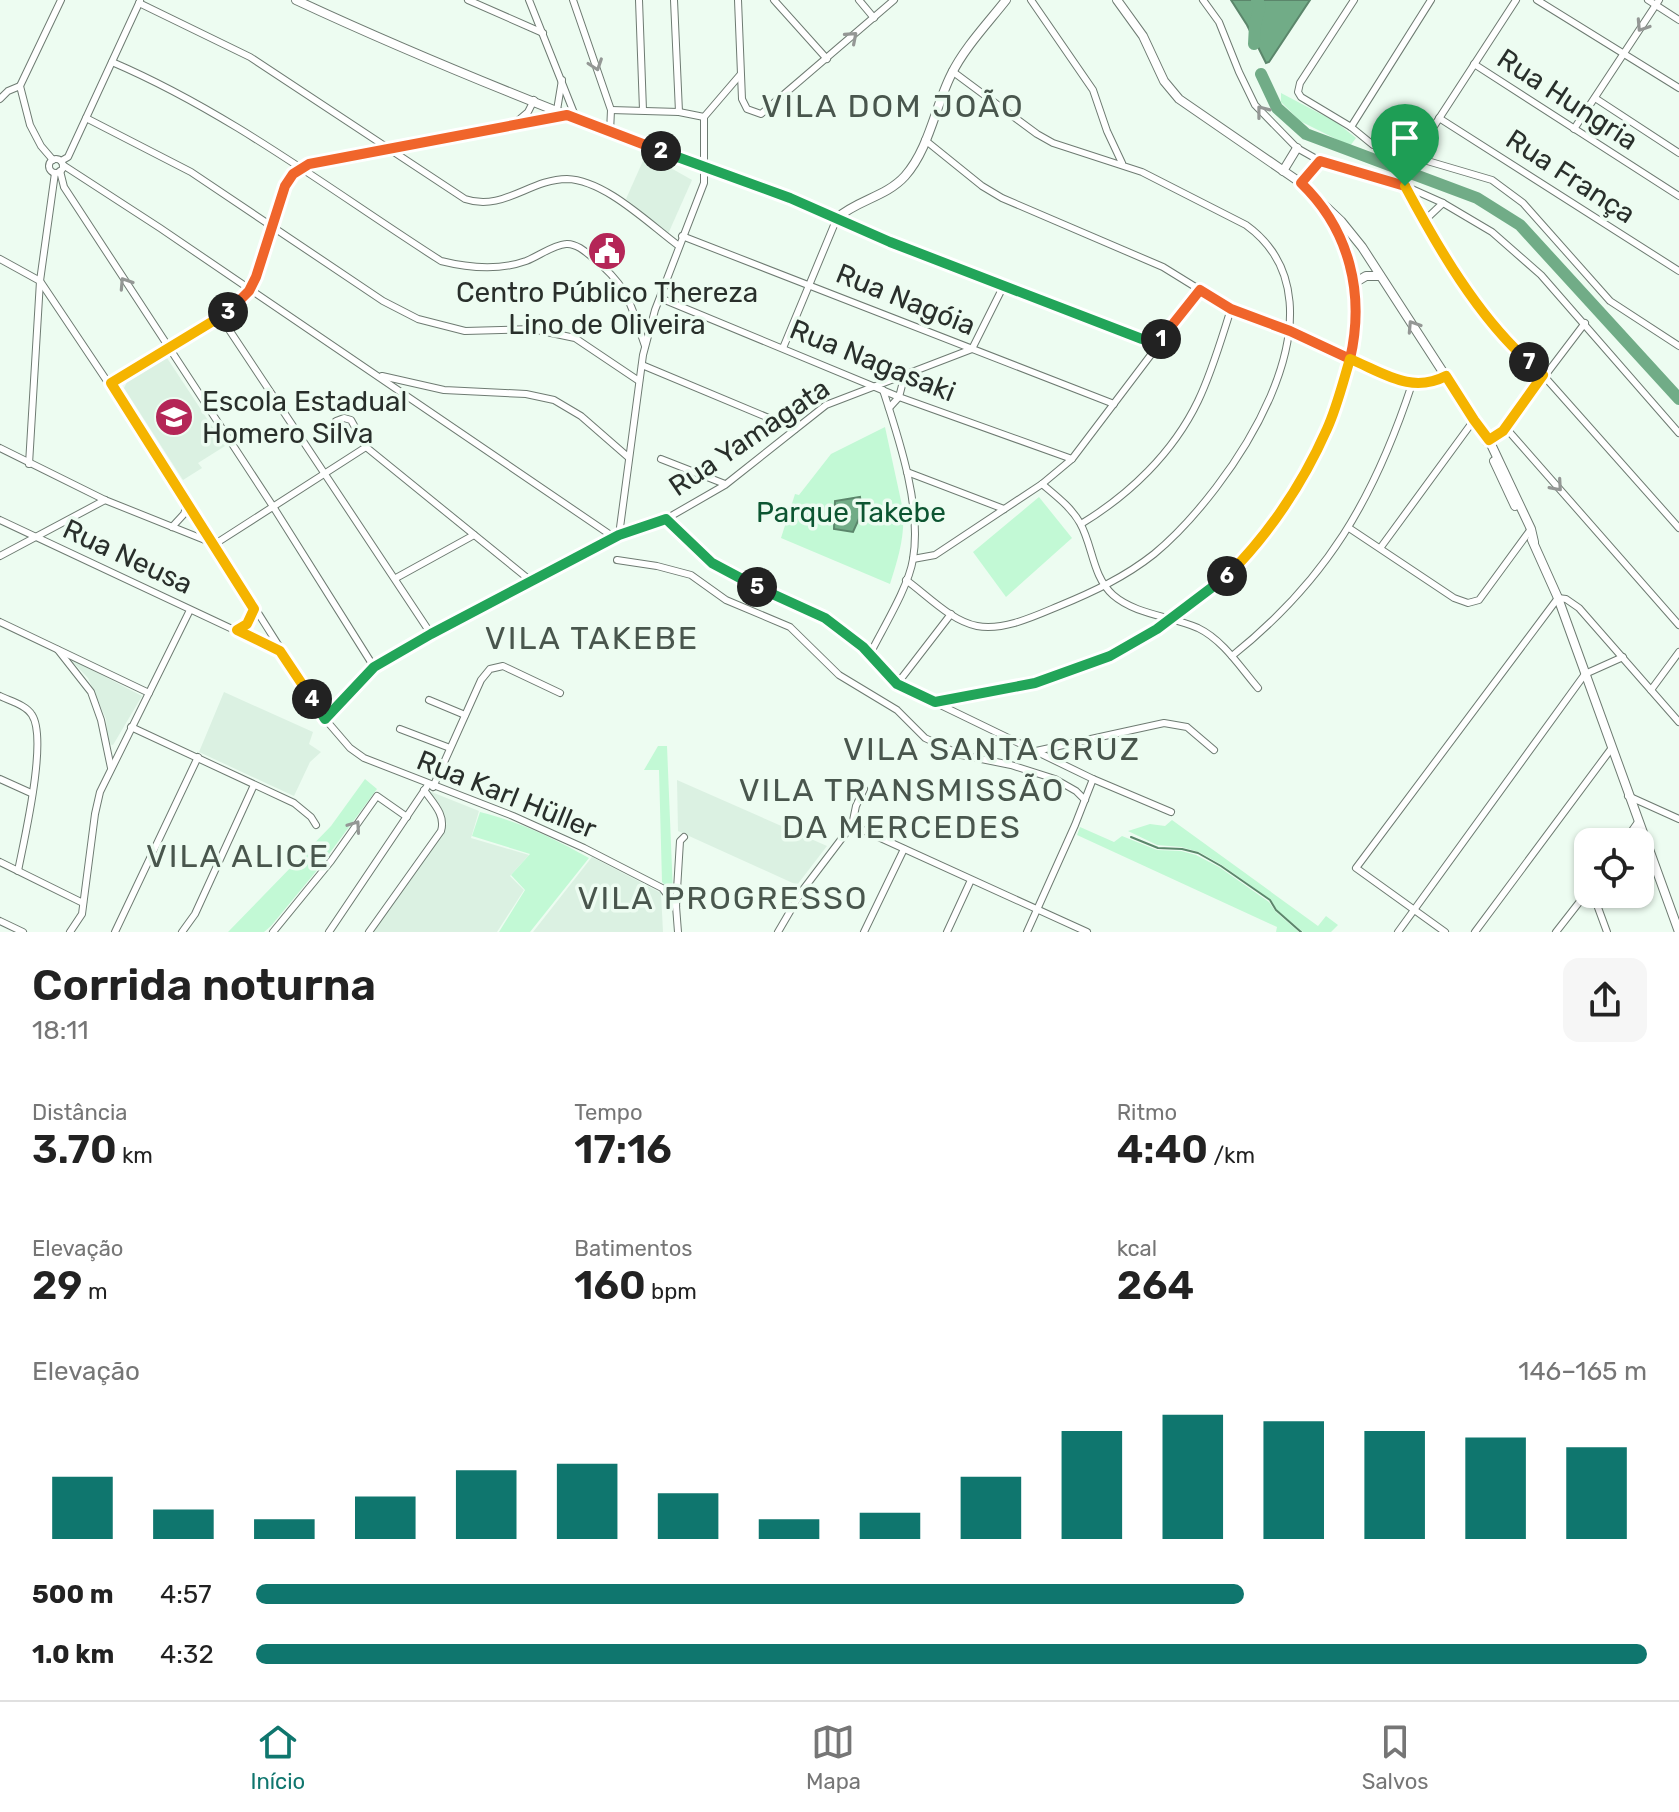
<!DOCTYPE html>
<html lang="pt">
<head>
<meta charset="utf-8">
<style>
  body { margin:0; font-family:Rubik,sans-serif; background:#f6f6f6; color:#222; height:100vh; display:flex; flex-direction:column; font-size:30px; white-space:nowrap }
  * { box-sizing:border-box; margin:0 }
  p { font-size:26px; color:#767676 }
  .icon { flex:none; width:44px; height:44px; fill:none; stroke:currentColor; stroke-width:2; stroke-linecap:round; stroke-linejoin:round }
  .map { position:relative; height:932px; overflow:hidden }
  .sheet { display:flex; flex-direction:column; background:#fff; flex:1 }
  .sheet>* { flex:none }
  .tools { position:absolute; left:1574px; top:828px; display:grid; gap:16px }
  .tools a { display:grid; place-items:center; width:80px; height:80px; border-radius:16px; background:#fff; box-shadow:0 2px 6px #0004; font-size:40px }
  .pin { position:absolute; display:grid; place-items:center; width:68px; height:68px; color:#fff; margin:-82px -34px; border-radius:50% 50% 50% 0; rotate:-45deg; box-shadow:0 0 8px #0007 }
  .pin .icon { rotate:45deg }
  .km { position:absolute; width:40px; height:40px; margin:-20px; border-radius:50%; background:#222; color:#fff; font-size:22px; line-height:40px; text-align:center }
  .round { display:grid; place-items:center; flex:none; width:84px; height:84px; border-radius:16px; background:#f6f6f6 }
  .overview { display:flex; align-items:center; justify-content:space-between; height:136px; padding:0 32px }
  h1 { font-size:44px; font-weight:600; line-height:60px }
  .metrics { display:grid; grid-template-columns:repeat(3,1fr); gap:12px; height:136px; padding:8px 32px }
  .metrics div { display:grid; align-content:center }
  .metrics b { font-size:40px; font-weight:600 }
  .metrics small { font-size:22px; font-weight:400 }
  .metrics p { font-size:22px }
  .chart { height:224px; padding:16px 32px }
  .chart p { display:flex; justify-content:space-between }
  .chart svg { width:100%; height:144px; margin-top:8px; stroke:#0f766e; stroke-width:6 }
  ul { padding:0 32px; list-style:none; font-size:26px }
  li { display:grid; grid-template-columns:128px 96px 1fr; align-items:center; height:60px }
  li i { height:20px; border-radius:10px; background:#0f766e }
  .dock { display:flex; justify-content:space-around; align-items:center; height:112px; border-top:2px solid #e0e0e0; background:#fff; font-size:22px; color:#767676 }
  .dock a { display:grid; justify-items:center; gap:4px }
  .dock .current { color:#0f766e }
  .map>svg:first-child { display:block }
  .built { fill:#dbf1e2 }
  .green { fill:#c2f9d5 }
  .water { fill:#71ac87; stroke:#5b866b; stroke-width:2 }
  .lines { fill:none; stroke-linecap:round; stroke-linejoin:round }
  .stream { stroke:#5b866b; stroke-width:2 }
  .river { stroke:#71ac87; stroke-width:12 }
  .minor-casing { stroke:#6e7b72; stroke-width:8 }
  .tertiary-casing { stroke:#6e7b72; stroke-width:10 }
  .minor { stroke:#fff; stroke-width:6 }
  .tertiary { stroke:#fff; stroke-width:8 }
  .oneway { stroke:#949795 }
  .split-1-casing { stroke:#fff; stroke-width:16 }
  .split-2-casing { stroke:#fff; stroke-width:16 }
  .split-3-casing { stroke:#fff; stroke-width:16 }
  .split-4-casing { stroke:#fff; stroke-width:16 }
  .split-5-casing { stroke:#fff; stroke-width:16 }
  .split-6-casing { stroke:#fff; stroke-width:16 }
  .split-7-casing { stroke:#fff; stroke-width:16 }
  .split-8-casing { stroke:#fff; stroke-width:16 }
  .split-1 { stroke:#f0652b; stroke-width:10 }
  .split-2 { stroke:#22a559; stroke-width:10 }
  .split-3 { stroke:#f0652b; stroke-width:10 }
  .split-4 { stroke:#f5b400; stroke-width:10 }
  .split-5 { stroke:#22a559; stroke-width:10 }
  .split-6 { stroke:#22a559; stroke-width:10 }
  .split-7 { stroke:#f5b400; stroke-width:10 }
  .split-8 { stroke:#f5b400; stroke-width:10 }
  .labels { text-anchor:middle; stroke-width:7; stroke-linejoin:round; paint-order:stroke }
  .street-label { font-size:28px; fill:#292f2b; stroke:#edfcf1 }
  .poi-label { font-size:28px; fill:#292f2b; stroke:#edfcf1 }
  .park-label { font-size:28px; fill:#0c5531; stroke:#edfcf1 }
  .quarter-label { font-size:32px; letter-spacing:2px; fill:#49564d; stroke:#edfcf1 }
</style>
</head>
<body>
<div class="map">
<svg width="1679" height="932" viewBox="0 0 1679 932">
  <rect width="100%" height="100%" fill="#edfcf1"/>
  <g class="built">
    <path d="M646,154L692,180L668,234L626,199Z"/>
    <path d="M167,358L225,446L198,463L202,468L183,480L124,388L127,382Z"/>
    <path d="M69,658L142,696L113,745L108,744L106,719L88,678Z"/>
    <path d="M224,692L313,732L309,744L321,752L310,762L294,796L199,752Z"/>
    <path d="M677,780L827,846L797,885L678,831Z"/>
    <path d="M429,791L479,811L471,838L529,855L510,876L524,890L497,932H372L447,824Z"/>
    <path d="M592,857L661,893L663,932H533Z"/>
  </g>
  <g class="green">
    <path d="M1281,93L1336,122L1356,138L1350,146L1300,121L1281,102Z"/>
    <path d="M885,427L903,510C905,537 898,559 890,584L781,538L795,494L799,495L831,454Z"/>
    <path d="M1039,497L1072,538L1006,597L973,552Z"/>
    <path d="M658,746H667L673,893L662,882L659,770H644Z"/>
    <path d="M365,779L377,789L318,869L271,926L264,932H228L331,826Z"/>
    <path d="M480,812C520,822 553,838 589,858L530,932H499L525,890L511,875L530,854L472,836Z"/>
    <path d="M1172,820L1318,926L1326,916L1338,925L1331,932H1303L1277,910L1271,900L1222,865L1199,852L1181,847L1157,845L1128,831L1150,824L1165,826Z"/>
    <path d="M1080,827L1114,842L1122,836L1157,850L1181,851L1196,855L1219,867L1269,902L1276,912L1299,932H1276L1277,927L1077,835Z"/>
  </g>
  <g class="water">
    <path d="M1231,0H1310L1269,62L1266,63L1247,25Z"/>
    <path d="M860,497L862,512L853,532L834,529L835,501Z"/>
  </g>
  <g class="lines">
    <path class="stream" d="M1131,837L1158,848L1182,849L1198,853L1221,866L1270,900L1276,910L1301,932"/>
    <g class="river">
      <path d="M1254,44L1255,25L1260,6L1257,0"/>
      <path d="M1261,74L1277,108L1306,134L1477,198L1520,225L1679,399"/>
    </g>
    <defs>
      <g id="minor">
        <path d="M468,0L543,33"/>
        <path d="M529,0L576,118"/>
        <path d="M573,0L611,110L610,132"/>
        <path d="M639,0L643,110"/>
        <path d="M674,0L679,112"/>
        <path d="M738,0L742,99L747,109L761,114L894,0"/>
        <path d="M774,0L827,59"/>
        <path d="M859,0L874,18"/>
        <path d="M1031,0L1093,90L1107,131L1122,163"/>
        <path d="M1203,0L1219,22L1239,72L1255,105L1297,148L1320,161L1405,186L1443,203L1492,232L1541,275L1679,433"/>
        <path d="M1354,0L1300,83L1298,92L1301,97L1351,127L1373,145L1492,180L1523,203L1610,301L1679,346"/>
        <path d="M1516,0L1414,157L1405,186L1424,221L1498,331L1543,375L1679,528"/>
        <path d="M1537,0L1679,88"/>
        <path d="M1648,0L1679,20"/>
        <path d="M139,3L250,57L465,199C503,212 530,179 567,179C605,180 649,224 679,246"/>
        <path d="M112,62C231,113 333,192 441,261C469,268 498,271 526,261C539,256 553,245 566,244C576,243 586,252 593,258C629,287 630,303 645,346"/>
        <path d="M1474,64L1679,196"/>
        <path d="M1595,98L1679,153"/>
        <path d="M0,99L8,91L20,86"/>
        <path d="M557,110L562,80"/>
        <path d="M611,110L679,112L704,117"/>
        <path d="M704,117L740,75"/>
        <path d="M86,118L191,172L383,301L418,319L465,331L532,329L575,338L639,381"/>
        <path d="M1439,118L1679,271"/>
        <path d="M514,124L528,112L534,100"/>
        <path d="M1351,127L1431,0"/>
        <path d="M1574,129L1659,0"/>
        <path d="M925,140L982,186L1002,198L1163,267L1231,309L1290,331L1350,359C1343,381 1337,406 1328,428C1280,543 1175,643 1054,678C1015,689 974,695 935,702"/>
        <circle cx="56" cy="166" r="7"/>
        <path d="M53,160L41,146L30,125L20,86L61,0"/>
        <path d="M61,161L68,157L140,1"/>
        <path d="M63,165L160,228L615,538"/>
        <path d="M60,171L64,187L274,508L374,667"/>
        <path d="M1424,221L1443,203"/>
        <path d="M682,236L1114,404"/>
        <path d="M0,259L40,281L188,502L325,719L350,748L364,758L513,816L584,848L662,888L676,906"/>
        <path d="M660,298L899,397L1072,459"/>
        <path d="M220,316L431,634"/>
        <path d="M783,348L837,218L890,242L1142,339L1159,343"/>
        <path d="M642,365L795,429"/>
        <path d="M382,376L444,390L526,394L554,400L581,416L628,457"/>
        <path d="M111,383L235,307C243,297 251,289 256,277C271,237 271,177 317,161L563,115"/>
        <path d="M889,408L899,397L905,374"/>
        <path d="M336,421L344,418L351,420L366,447L531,581"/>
        <path d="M1505,427L1679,625"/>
        <path d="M1486,442L1503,431L1585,323"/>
        <path d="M0,448L105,500L215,544"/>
        <path d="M661,459L725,484"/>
        <path d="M29,464L40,281L55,173"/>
        <path d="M907,472L1004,509"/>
        <path d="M1042,484C1056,496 1071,507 1080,523C1093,546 1092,576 1113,595C1136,615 1171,616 1198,628C1223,640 1240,667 1258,688"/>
        <path d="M666,519L722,570L812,612L840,628L863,647L897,684L1093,779L1171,812"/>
        <path d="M0,520L279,651"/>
        <path d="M1081,524C1129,495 1173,453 1198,401C1212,372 1221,340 1231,309"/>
        <path d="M172,527L184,514L188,502"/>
        <path d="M1349,528L1454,598L1468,603L1479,600L1531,529"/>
        <path d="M619,535L643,355L655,310L704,183V117"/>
        <path d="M215,544L366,447"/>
        <path d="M1381,547L1474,420"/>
        <path d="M0,556L105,500"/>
        <path d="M913,559L935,555L1042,484L1072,459L1200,290"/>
        <path d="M617,560L657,566L691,575L726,600L790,627L839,675L897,710L925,738L961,755L1011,765L1055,779L1076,791L1085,800"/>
        <path d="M396,578L474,535"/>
        <path d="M906,580C927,595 951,621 977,626C1004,631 1035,616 1059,606C1093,592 1125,577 1154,554C1230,491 1358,306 1246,225L1142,172L1053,143L1037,134L952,71"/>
        <path d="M0,622L149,693"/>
        <path d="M237,630L247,624L254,609"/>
        <path d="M58,650L91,692L101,720L111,768"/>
        <path d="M870,654C883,628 909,586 913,559C922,507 899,439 883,390"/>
        <path d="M1232,656C1327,580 1374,499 1412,384"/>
        <path d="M897,684L951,614"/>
        <path d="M1651,690L1679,652"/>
        <path d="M0,696C10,701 26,705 32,715C48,739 24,840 18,871"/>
        <path d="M429,700L465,715"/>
        <path d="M325,719L374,667L522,586L619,535L666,519L725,485L826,405L972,349L1004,285"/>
        <path d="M131,727L294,803L311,817L316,825"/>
        <path d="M400,729L450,748"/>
        <path d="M1036,751L1164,723L1187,727L1214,750"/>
        <path d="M0,779L31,793"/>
        <path d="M433,787L481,680L490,669L503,666L560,693"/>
        <path d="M1628,796L1679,819"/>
        <path d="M852,825L1087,932"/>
        <path d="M1624,842L1638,822"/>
        <path d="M0,862L83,903"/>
        <path d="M1593,894L1607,932"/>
        <path d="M0,921L23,932"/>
        <path d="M70,932L82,914L95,814L100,792L190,610"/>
        <path d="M115,932L198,757"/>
        <path d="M182,932L195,914L254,785"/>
        <path d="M273,932L331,861L377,796L407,817"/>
        <path d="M329,932L428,785"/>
        <path d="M369,932L441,831C446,815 433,803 424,790"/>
        <path d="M678,932L676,906L680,841L684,837"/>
        <path d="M778,932L802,891L852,825L856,806L864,789"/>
        <path d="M864,932L904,849"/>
        <path d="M947,932L971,880"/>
        <path d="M1027,932L1075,825L1093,779"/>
        <path d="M1398,932L1585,674L1623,657"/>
        <path d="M1445,932L1356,868L1558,598L1566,599L1579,608L1679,722"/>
        <path d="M1475,932L1611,749"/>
        <path d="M1556,932L1588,891"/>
      </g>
      <g id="tertiary">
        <path d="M296,0C399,48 504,91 610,132C685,161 763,186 837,218C857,200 886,197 905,176C929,149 935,107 951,75C964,48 988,23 1006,0"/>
        <path d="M1117,0L1143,36L1164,81L1179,99L1301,183L1341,221L1362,247L1474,420L1489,440L1531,529L1534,542"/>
        <path d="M1283,171L1297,148"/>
        <path d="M1301,183L1320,161"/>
        <path d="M1325,210C1352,267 1365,294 1350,359C1384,373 1410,394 1446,376"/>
        <path d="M1356,282L1366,276H1380"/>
        <path d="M1494,461L1515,506"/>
        <path d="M1532,540L1558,598L1679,932"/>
      </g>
    </defs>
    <use href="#minor" class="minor-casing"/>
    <use href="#tertiary" class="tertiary-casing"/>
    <use href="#minor" class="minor"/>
    <use href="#tertiary" class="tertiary"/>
  </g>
  <defs><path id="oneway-chevron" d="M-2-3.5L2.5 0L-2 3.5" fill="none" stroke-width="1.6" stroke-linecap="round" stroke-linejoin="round" transform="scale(2)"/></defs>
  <g class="oneway">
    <use href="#oneway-chevron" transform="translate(1642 26) rotate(123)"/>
    <use href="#oneway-chevron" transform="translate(852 37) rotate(-41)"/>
    <use href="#oneway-chevron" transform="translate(596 65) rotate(71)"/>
    <use href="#oneway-chevron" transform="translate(1262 111) rotate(-128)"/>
    <use href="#oneway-chevron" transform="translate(125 283) rotate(-123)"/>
    <use href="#oneway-chevron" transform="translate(1413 326) rotate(-123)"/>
    <use href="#oneway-chevron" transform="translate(1557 486) rotate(49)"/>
    <use href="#oneway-chevron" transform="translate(355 826) rotate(-55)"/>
  </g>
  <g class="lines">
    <defs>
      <path id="split-1" d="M1161,339L1200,290L1231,309L1290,331L1350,359C1365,294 1350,230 1301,183L1320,161L1405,186"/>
      <path id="split-2" d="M661,151L790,198L890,242L1142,339L1159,343L1161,339"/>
      <path id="split-3" d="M228,312L249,291L256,277L285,186L293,174L309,164L567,115L661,151"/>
      <path id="split-4" d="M228,312L111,383L254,609L247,624L237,630L280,651L312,699"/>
      <path id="split-5" d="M312,699L325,719L374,667L431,634L619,535L666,519L712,563L757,587"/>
      <path id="split-6" d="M757,587L825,618L863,647L897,684L935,702L1035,683L1110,656L1157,629L1227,576"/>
      <path id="split-7" d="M1227,576C1269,534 1303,483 1327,429C1337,407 1343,382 1350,359C1384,373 1411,394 1446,376L1474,420L1489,440L1503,431L1543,375L1529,362"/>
      <path id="split-8" d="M1405,186C1437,246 1478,317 1529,362"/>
    </defs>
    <use href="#split-1" class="split-1-casing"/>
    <use href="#split-2" class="split-2-casing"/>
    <use href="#split-3" class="split-3-casing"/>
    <use href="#split-4" class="split-4-casing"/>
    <use href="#split-5" class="split-5-casing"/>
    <use href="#split-6" class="split-6-casing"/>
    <use href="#split-7" class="split-7-casing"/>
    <use href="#split-8" class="split-8-casing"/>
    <use href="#split-1" class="split-1"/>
    <use href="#split-2" class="split-2"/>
    <use href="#split-3" class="split-3"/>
    <use href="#split-4" class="split-4"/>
    <use href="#split-5" class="split-5"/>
    <use href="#split-6" class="split-6"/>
    <use href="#split-7" class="split-7"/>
    <use href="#split-8" class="split-8"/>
  </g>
  <defs>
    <symbol id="civic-disc" viewBox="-11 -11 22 22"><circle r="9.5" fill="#b42657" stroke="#edfcf1"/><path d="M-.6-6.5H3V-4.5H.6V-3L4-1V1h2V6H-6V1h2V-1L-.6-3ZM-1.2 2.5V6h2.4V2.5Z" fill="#fff"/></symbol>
    <symbol id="school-disc" viewBox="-11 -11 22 22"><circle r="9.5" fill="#b42657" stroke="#edfcf1"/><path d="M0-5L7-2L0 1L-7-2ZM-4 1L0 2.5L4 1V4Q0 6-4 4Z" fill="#fff"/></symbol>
  </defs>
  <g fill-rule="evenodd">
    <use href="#civic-disc" x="585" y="229" width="44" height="44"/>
    <use href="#school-disc" x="152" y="395" width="44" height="44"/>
  </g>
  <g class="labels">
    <g class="street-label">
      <text transform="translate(1568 99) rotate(33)" y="10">Rua Hungria</text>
      <text transform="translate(1571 176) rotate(33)" y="10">Rua França</text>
      <text transform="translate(906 299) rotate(22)" y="10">Rua Nagóia</text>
      <text transform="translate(873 360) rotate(22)" y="10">Rua Nagasaki</text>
      <text transform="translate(749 437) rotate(-34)" y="10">Rua Yamagata</text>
      <text transform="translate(128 556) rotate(25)" y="10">Rua Neusa</text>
      <text transform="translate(507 794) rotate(22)" y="10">Rua Karl Hüller</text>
    </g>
    <g class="poi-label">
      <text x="607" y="302">Centro Público Thereza<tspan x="607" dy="32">Lino de Oliveira</tspan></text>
      <text x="202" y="411" text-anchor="start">Escola Estadual<tspan x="202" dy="32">Homero Silva</tspan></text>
    </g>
    <g class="park-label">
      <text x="851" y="522">Parque Takebe</text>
    </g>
    <g class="quarter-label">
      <text x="893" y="117">VILA DOM JOÃO</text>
      <text x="592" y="649">VILA TAKEBE</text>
      <text x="992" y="760">VILA SANTA CRUZ</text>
      <text x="902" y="801">VILA TRANSMISSÃO<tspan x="902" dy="37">DA MERCEDES</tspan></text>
      <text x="238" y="867">VILA ALICE</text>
      <text x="723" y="909">VILA PROGRESSO</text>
    </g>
  </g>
</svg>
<div class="tools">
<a><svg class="icon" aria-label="locate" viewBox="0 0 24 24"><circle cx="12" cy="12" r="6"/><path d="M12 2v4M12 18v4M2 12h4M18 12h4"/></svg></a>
</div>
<div class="pin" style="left:1405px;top:186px;background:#1e9e55"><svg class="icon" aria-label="arrive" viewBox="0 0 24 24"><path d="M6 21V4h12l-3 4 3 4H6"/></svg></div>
<b class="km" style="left:1161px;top:339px">1</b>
<b class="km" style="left:661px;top:151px">2</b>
<b class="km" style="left:228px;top:312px">3</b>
<b class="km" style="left:312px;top:699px">4</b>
<b class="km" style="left:757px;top:587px">5</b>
<b class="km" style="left:1227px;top:576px">6</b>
<b class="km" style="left:1529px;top:362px">7</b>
</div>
<section class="sheet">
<div class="overview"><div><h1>Corrida noturna</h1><p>18:11</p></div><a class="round"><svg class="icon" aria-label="share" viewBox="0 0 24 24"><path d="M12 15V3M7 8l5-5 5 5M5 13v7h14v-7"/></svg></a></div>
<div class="metrics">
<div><p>Distância</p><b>3.70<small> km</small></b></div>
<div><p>Tempo</p><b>17:16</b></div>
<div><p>Ritmo</p><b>4:40<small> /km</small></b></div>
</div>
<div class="metrics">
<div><p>Elevação</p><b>29<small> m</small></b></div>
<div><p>Batimentos</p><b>160<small> bpm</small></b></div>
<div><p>kcal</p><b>264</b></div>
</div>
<div class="chart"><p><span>Elevação</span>146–165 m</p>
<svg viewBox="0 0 160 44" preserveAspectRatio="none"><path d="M5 44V25M15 44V35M25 44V38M35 44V31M45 44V23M55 44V21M65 44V30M75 44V38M85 44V36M95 44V25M105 44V11M115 44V6M125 44V8M135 44V11M145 44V13M155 44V16"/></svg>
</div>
<ul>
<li><b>500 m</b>4:57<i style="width:71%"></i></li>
<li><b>1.0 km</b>4:32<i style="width:100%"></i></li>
</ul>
</section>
<nav class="dock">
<a class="current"><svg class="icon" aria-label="home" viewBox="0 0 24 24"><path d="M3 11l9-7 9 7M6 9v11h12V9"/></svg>Início</a>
<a><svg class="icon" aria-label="map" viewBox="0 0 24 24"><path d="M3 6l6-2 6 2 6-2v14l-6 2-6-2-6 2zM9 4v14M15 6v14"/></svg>Mapa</a>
<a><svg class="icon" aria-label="saved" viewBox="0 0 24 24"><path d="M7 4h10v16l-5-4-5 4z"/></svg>Salvos</a>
</nav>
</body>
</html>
